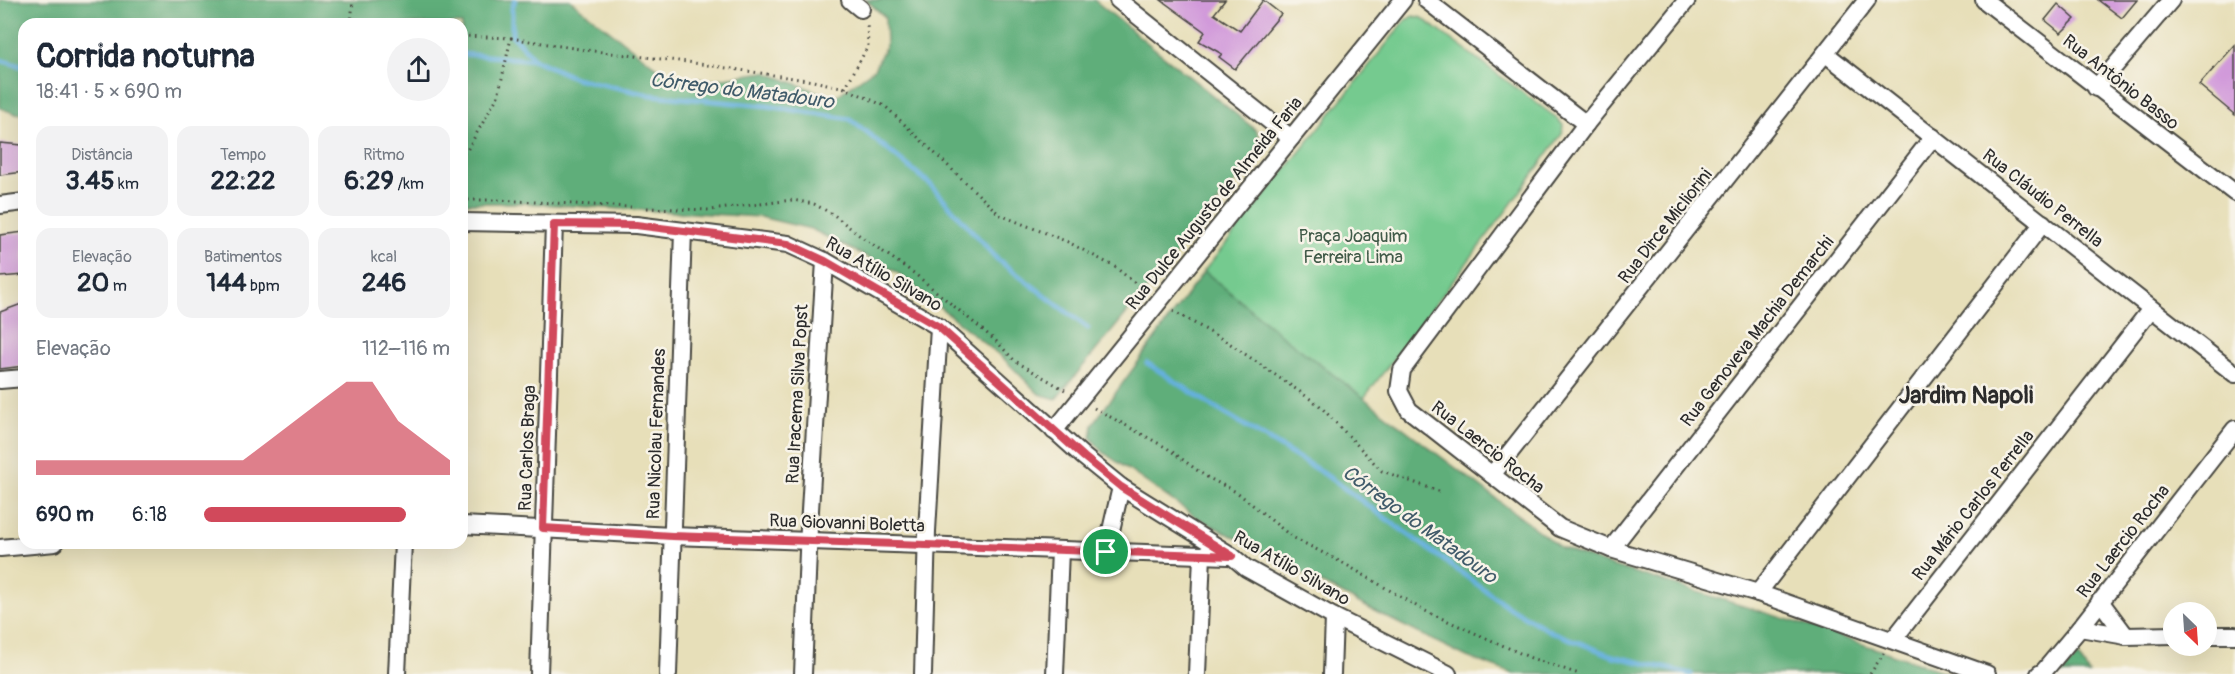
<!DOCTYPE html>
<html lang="pt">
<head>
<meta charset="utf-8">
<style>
  body { margin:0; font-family:Pangolin,sans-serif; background:#f2f2f3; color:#1f2937; height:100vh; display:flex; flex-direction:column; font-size:22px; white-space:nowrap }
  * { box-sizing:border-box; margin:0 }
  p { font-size:20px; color:#747a83 }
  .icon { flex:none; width:33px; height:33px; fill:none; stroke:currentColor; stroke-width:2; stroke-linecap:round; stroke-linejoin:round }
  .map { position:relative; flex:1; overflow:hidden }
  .sheet { position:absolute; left:18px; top:18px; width:450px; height:531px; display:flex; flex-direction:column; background:#fff; border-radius:18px; box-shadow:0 6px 24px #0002 }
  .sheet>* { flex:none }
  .needle { width:39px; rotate:155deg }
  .tools { position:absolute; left:2163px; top:602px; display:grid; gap:12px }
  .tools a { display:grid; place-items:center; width:54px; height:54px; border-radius:50%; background:#fff; box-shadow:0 6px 24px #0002; font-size:30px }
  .pin { position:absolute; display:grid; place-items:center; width:51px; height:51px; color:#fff; margin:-26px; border:3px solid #fff; border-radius:50%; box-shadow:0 2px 6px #0007 }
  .round { display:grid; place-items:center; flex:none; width:63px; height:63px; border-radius:32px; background:#f2f2f3 }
  .overview { display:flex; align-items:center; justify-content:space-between; height:102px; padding:0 18px }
  h1 { font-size:33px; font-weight:700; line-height:45px }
  .metrics { display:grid; grid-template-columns:repeat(3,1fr); gap:9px; height:102px; padding:6px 18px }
  .metrics div { display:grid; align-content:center; border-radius:15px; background:#f2f2f3; text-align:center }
  .metrics b { font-size:26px; font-weight:700 }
  .metrics small { font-size:16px; font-weight:400 }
  .metrics p { font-size:16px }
  .chart { height:168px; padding:12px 18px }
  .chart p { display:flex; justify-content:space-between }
  .chart svg { width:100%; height:108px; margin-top:6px; fill:#d1495b; opacity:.7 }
  ul { padding:0 18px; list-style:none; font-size:20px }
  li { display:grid; grid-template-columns:96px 72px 1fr; align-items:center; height:45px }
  li i { height:15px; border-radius:8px; background:#d1495b }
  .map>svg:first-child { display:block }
  .green { fill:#74ca8f; stroke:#507a5d; stroke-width:1.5 }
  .forest { fill:#5fae7a; stroke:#456c52; stroke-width:1.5 }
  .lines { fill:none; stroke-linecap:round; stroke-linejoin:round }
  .stream { stroke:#65b0dd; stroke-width:5 }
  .building { fill:#d19ada }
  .minor-casing { stroke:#474640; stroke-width:20 }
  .path { stroke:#474640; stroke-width:3; stroke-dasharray:1.5 4.5; stroke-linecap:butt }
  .minor { stroke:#fff; stroke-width:16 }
  .route-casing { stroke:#fff; stroke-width:12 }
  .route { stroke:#d1495b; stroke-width:8 }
  .labels { text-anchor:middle; stroke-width:5; stroke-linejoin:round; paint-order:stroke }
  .street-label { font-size:18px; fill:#2b2b2b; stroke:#f7f3e8 }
  .park-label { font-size:18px; fill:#415b49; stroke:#f7f3e8 }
  .water-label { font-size:20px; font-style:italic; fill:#3f5a69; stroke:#f7f3e8 }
  .district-label { font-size:24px; font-weight:bold; fill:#2b2b2b; stroke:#f7f3e8 }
</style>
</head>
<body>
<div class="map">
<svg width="2235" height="674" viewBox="0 0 2235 674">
  <rect width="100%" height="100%" fill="#f7f3e8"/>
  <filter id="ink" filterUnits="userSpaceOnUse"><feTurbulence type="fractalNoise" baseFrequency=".0167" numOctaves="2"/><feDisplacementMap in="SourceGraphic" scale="12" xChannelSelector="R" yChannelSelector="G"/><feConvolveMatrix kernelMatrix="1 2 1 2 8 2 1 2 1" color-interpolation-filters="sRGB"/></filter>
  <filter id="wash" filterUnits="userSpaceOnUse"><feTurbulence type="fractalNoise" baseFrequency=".008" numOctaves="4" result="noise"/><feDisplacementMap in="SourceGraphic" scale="24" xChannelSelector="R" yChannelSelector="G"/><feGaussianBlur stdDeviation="1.35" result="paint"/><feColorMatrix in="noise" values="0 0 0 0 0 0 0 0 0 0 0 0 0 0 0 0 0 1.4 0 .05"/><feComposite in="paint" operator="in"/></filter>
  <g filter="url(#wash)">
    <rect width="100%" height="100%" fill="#e7dfb9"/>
    <path class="green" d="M1413,16L1422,18L1554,116L1563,125L1562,134L1504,214L1364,398L1281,335L1204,271L1405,21Z"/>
    <g class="forest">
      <path d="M0,0H570L669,77L710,80L765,72L834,98L874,69L886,45L885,17L866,0H1094L1257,131L1261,142L1254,159L1056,399L1039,394L1004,359L895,271L811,229L760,217L522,203H462V24H24V114L14,113L0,108Z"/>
      <path d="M1204,271L1281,335L1561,548L1606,564L1818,629L1951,674H1514L1467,657L1380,614L1196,517L1103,452L1091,438L1093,424Z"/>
      <path d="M2078,656L2089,674H2062Z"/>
    </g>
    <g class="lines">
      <g class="stream">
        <path d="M515,0L512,8V35L535,60"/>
        <path d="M462,54L535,60L575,78L650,95L767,106L850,119L930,184L997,259L1088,328"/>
        <path d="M0,60L24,67"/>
        <path d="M1147,363L1211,405L1323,473L1510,608L1552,632L1613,656L1691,674"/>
      </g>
    </g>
    <g id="blocks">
      <g class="building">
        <path d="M1161,0H1225L1214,14L1240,31L1263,0L1281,14L1235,69L1219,57L1222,54L1199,41L1205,32Z"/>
        <path d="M2098,0H2137L2122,18Z"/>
        <path d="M2058,4L2075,19L2061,33L2045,20Z"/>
        <path d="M2235,45V115L2199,85Z"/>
        <path d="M0,143L22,145L24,172L0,175Z"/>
        <path d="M24,232V275L0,277V235Z"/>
        <path d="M24,303V366L0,369V312Z"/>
      </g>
    </g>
  </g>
  <g filter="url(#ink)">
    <use href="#blocks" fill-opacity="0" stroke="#474640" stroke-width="1.5"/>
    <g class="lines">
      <defs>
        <g id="minor">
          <path d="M850,0L861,9"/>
          <path d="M1118,0L1291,138"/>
          <path d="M1426,0L1586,124"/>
          <path d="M1687,0L1586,124L1402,370L1399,391L1409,410L1560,528L1611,549L1758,593L1987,674"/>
          <path d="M1984,0L2235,193"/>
          <path d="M1826,54L2235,374"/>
          <path d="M2096,88L2171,0"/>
          <path d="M0,205L24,202"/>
          <path d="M462,222L636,225L788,244L825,261L939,327L1084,457L1121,487L1232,556L1246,568L1334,617L1448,674"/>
          <path d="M0,380L24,378"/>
          <path d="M1054,431L1403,0"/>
          <path d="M1492,475L1867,0"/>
          <path d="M462,525L672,536L1228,556"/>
          <path d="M0,548L55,543"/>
          <path d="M1611,549L1933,137"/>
          <path d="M1106,552L1121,487"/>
          <path d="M1758,593L2043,223"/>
          <path d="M2100,601L2126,636"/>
          <path d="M2080,628L2126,636L2174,635"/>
          <path d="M2206,635H2235"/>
          <path d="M1893,640L2151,309"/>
          <path d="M397,674L403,543"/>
          <path d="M539,674L554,224"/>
          <path d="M668,674L683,231"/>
          <path d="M803,674L809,527L825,261"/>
          <path d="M923,674L927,531L939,327"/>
          <path d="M1055,674L1060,550"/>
          <path d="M1197,674L1202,555"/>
          <path d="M1332,674L1334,617"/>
          <path d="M2039,674L2044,671L2080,628L2235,429"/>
        </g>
      </defs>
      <use href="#minor" class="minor-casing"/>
      <g class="path">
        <path d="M351,24L353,0"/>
        <path d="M462,36L511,38L498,96L466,152L462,154"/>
        <path d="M511,38L585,50L687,62L813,81L845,88L885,106L1000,215L1068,242L1115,267L1146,292"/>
        <path d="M845,88L868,46L867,23"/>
        <path d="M462,200H497L631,207"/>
        <path d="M647,208L710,210L793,200L814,204L834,215L859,235L915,274L996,341L1015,361L1065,390"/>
        <path d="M1173,311L1229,343L1319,405L1382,471L1441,492"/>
        <path d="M1094,408L1167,448L1205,476L1238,493L1292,537L1345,564L1423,610L1531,658L1579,674"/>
        <path d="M1870,674L1884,653"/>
      </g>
      <use href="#minor" class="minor"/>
    </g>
  </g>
  <g class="lines" filter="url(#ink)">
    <defs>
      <path id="route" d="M554,224L636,225L788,244L825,261L939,327L1084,457L1121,487L1232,556L672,536L543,528Z"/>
    </defs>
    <use href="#route" class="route-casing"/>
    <use href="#route" class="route"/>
  </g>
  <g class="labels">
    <g class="street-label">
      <text transform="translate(2121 82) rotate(38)" y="6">Rua Antônio Basso</text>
      <text transform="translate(2043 198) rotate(38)" y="6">Rua Cláudio Perrella</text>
      <text transform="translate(1214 203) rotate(-51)" y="6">Rua Dulce Augusto de Almeida Faria</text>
      <text transform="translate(1665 226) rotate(-52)" y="6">Rua Dirce Micliorini</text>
      <text transform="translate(884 274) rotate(30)" y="6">Rua Atílio Silvano</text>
      <text transform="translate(1757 331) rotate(-52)" y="6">Rua Genoveva Machia Demarchi</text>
      <text transform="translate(797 394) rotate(-87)" y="6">Rua Iracema Silva Popst</text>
      <text transform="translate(656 434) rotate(-88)" y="6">Rua Nicolau Fernandes</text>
      <text transform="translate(1488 447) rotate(38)" y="6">Rua Laercio Rocha</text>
      <text transform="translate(527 448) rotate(-88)" y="6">Rua Carlos Braga</text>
      <text transform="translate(1973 505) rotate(-52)" y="6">Rua Mário Carlos Perrella</text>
      <text transform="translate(847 523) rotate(2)" y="6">Rua Giovanni Boletta</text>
      <text transform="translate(2123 541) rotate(-52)" y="6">Rua Laercio Rocha</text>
      <text transform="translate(1292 568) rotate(30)" y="6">Rua Atílio Silvano</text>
    </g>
    <g class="park-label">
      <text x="1353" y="242">Praça Joaquim<tspan x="1353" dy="21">Ferreira Lima</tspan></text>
    </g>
    <g class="water-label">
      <text transform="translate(742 90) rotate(7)" y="7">Córrego do Matadouro</text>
      <text transform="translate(1420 524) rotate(36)" y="7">Córrego do Matadouro</text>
    </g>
    <g class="district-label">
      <text x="1966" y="403">Jardim Napoli</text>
    </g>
  </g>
</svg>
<div class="tools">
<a><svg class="needle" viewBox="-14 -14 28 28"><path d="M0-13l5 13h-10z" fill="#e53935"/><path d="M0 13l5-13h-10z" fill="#747a83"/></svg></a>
</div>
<div class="pin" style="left:1106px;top:552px;background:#1e9e55"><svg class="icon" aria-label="arrive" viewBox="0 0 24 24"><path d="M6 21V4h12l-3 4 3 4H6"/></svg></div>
<section class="sheet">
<div class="overview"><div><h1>Corrida noturna</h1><p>18:41 · 5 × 690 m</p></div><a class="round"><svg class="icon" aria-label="share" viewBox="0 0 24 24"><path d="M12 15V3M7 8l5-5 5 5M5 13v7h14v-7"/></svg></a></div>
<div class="metrics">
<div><p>Distância</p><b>3.45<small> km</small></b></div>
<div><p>Tempo</p><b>22:22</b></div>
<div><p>Ritmo</p><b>6:29<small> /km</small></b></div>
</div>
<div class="metrics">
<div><p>Elevação</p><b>20<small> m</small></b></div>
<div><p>Batimentos</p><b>144<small> bpm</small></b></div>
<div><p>kcal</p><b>246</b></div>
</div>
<div class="chart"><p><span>Elevação</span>112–116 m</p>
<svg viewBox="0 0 160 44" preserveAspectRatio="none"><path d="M0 44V38L10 38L20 38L30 38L40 38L50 38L60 38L70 38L80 38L90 30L100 22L110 14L120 6L130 6L140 22L150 30L160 38V44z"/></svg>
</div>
<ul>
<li><b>690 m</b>6:18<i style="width:82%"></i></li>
</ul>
</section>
</div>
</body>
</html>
